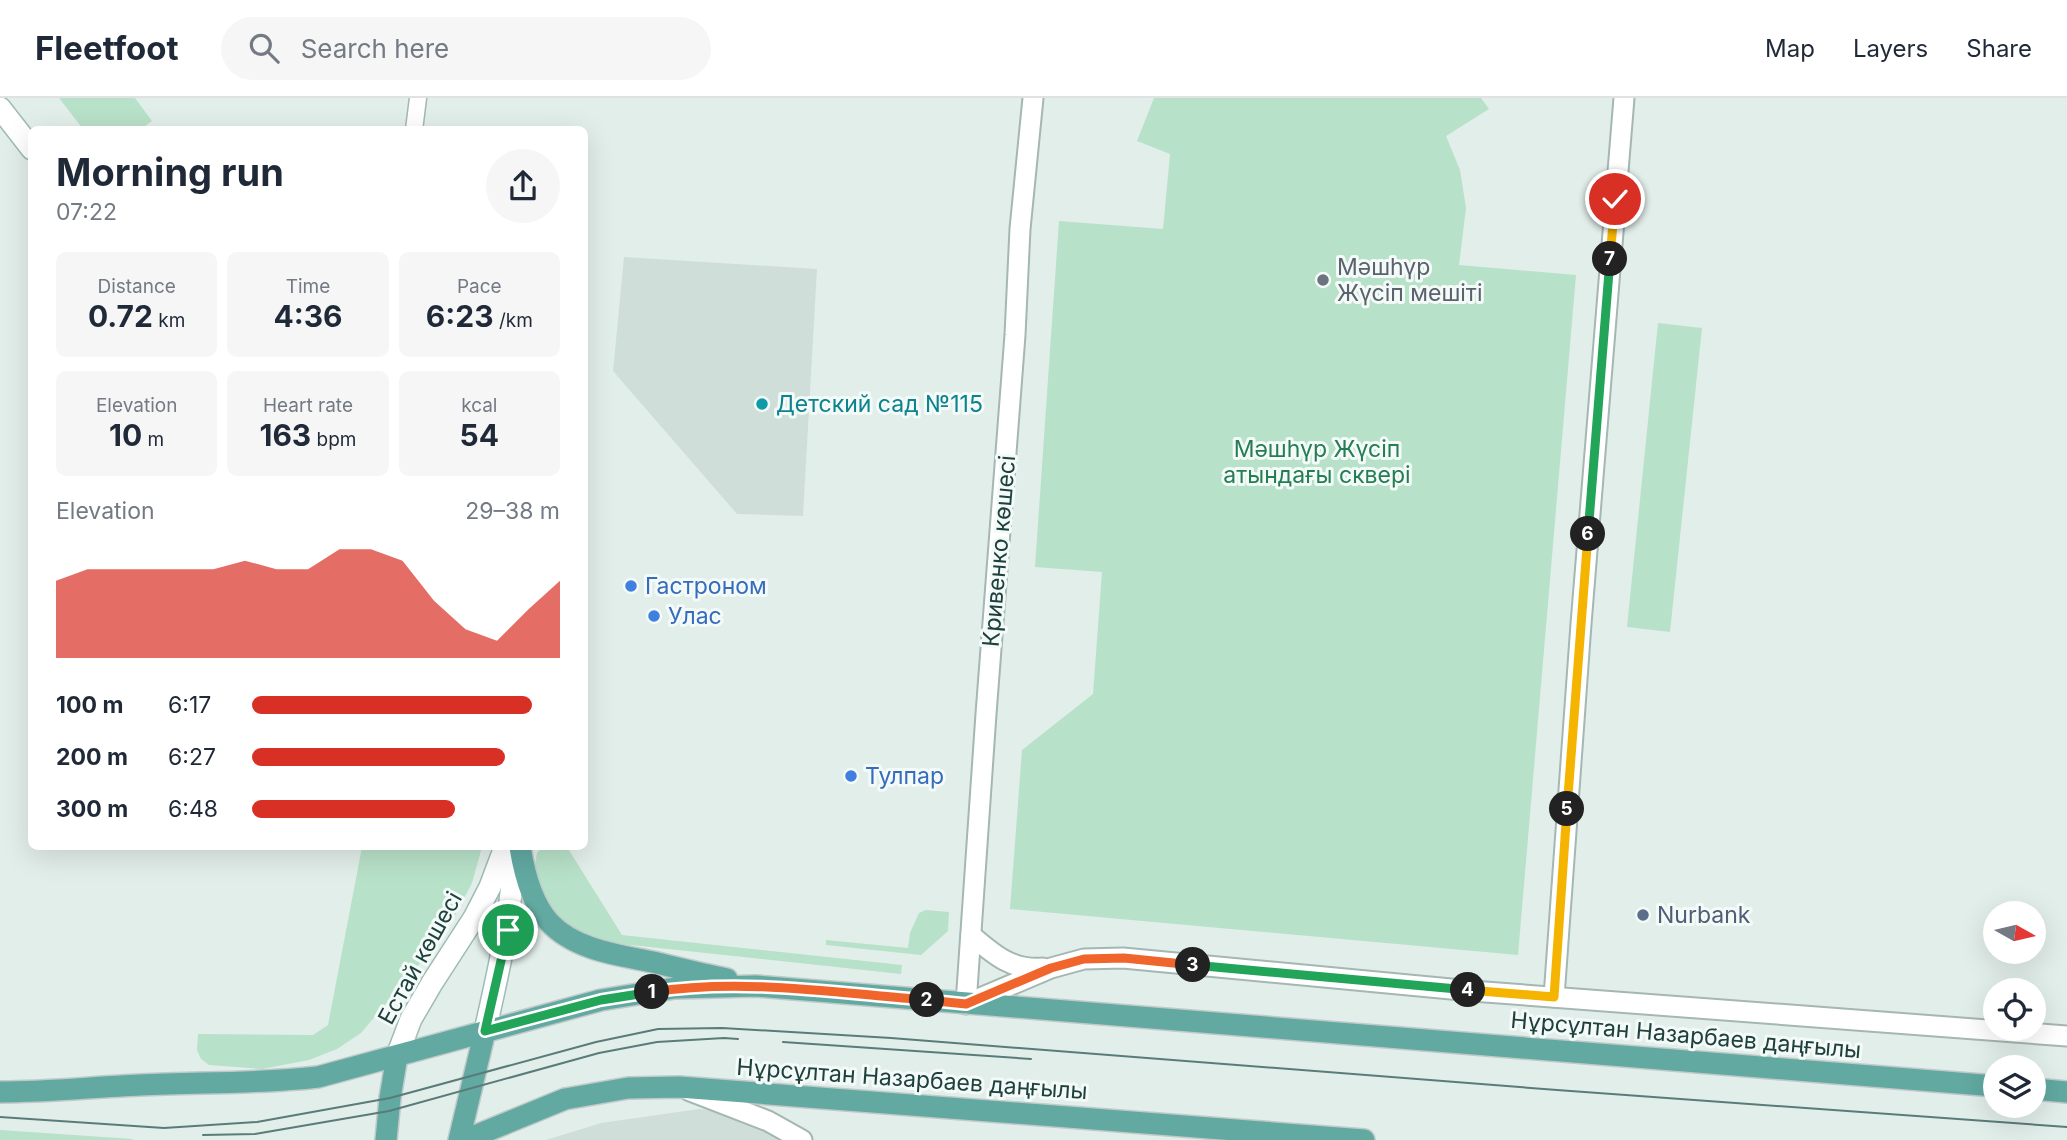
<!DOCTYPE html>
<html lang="en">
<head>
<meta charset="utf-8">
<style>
  body { margin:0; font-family:Inter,sans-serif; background:#f6f6f7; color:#1f2937; height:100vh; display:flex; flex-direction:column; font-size:26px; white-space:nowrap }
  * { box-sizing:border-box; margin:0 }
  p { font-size:23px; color:#747a83 }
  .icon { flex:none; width:38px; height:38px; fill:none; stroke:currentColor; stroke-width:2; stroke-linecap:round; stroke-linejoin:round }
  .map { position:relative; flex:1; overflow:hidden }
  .drawer { position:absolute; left:28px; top:28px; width:560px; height:724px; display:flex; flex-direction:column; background:#fff; border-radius:10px; box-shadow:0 7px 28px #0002 }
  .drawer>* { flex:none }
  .needle { width:46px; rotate:98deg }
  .fabs { position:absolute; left:1983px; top:803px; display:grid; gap:14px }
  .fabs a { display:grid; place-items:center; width:63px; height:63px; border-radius:50%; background:#fff; box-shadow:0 7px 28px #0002; font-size:35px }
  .pin { position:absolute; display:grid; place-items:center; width:60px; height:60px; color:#fff; margin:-30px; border:4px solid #fff; border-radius:50%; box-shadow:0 2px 7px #0007 }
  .km { position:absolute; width:35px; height:35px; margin:-18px; border-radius:50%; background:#222; color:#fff; font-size:19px; line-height:35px; text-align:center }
  .round { display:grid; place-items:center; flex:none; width:74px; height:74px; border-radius:37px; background:#f6f6f7 }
  .overview { display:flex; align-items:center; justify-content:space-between; height:119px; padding:0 28px }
  h1 { font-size:38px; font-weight:700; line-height:52px }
  .stats { display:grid; grid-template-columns:repeat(3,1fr); gap:10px; height:119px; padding:7px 28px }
  .stats div { display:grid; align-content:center; border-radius:10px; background:#f6f6f7; text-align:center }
  .stats b { font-size:30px; font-weight:700 }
  .stats small { font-size:19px; font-weight:400 }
  .stats p { font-size:19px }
  .chart { height:196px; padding:14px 28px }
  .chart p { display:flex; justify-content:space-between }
  .chart svg { width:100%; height:126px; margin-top:7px; fill:#d93025; opacity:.7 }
  ul { padding:0 28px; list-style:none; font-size:23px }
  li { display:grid; grid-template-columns:112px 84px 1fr; align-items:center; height:52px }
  li i { height:18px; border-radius:9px; background:#d93025 }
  header { display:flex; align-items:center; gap:42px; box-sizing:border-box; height:98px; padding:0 35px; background:#fff; border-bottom:2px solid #e0e1e3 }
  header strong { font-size:33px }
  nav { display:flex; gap:38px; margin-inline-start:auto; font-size:24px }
  .search { width:490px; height:63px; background:#f6f6f7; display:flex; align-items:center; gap:18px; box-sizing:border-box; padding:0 24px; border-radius:38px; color:#747a83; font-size:26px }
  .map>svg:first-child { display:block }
  .built { fill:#d0ded9 }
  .green { fill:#b8e1c9 }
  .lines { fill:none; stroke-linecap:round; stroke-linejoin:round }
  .minor-casing { stroke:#a4b7b3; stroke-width:19 }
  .tertiary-casing { stroke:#a4b7b3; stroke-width:23 }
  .secondary-casing { stroke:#9ebbb5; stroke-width:24 }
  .primary-casing { stroke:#c0cac9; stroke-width:24 }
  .minor { stroke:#fff; stroke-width:16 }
  .tertiary { stroke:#fff; stroke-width:19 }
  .secondary { stroke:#fff; stroke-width:21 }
  .primary { stroke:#61a9a1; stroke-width:21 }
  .tram { stroke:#5a7c78; stroke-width:2 }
  .split-1-casing { stroke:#fff; stroke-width:14 }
  .split-2-casing { stroke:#fff; stroke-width:14 }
  .split-3-casing { stroke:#fff; stroke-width:14 }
  .split-4-casing { stroke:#fff; stroke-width:14 }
  .split-5-casing { stroke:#fff; stroke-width:14 }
  .split-6-casing { stroke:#fff; stroke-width:14 }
  .split-7-casing { stroke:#fff; stroke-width:14 }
  .split-8-casing { stroke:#fff; stroke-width:14 }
  .split-1 { stroke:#22a559; stroke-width:9 }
  .split-2 { stroke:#f0652b; stroke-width:9 }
  .split-3 { stroke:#f0652b; stroke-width:9 }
  .split-4 { stroke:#22a559; stroke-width:9 }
  .split-5 { stroke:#f5b400; stroke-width:9 }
  .split-6 { stroke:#f5b400; stroke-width:9 }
  .split-7 { stroke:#22a559; stroke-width:9 }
  .split-8 { stroke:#f5b400; stroke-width:9 }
  .worship-dot { fill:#6b7280; stroke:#f3faf7; stroke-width:2.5 }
  .culture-dot { fill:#0f9aa8; stroke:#f3faf7; stroke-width:2.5 }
  .shop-dot { fill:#3f7fe0; stroke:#f3faf7; stroke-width:2.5 }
  .service-dot { fill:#5c6f8a; stroke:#f3faf7; stroke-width:2.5 }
  .labels { text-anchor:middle; stroke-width:6; stroke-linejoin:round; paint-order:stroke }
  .worship-label { font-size:23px; fill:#5b616d; stroke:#f3faf7; text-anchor:start }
  .culture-label { font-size:23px; fill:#0d838f; stroke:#f3faf7; text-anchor:start }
  .park-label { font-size:23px; fill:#257d54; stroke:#f3faf7 }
  .street-label { font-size:23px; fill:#1f413d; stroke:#f3faf7 }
  .shop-label { font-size:23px; fill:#366cbe; stroke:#f3faf7; text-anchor:start }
  .service-label { font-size:23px; fill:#4e5e75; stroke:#f3faf7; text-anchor:start }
</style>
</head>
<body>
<header>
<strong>Fleetfoot</strong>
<div class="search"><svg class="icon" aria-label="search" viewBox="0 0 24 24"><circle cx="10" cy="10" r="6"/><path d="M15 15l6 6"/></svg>Search here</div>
<nav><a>Map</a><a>Layers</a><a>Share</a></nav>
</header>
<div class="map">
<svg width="2067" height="1042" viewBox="0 0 2067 1042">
  <rect width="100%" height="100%" fill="#e2eeea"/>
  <g class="built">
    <path d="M624,159L817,171L803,418L737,416L613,273Z"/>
    <path d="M699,1011L722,1013L744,1019L786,1042H546L601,1025Z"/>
  </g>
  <g class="green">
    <path d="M59,0H135L152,23L141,31H83Z"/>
    <path d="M1154,0H1481L1489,11L1446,38L1460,72L1466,110L1459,167L1576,177L1518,857L1010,811L1022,652L1093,596L1102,474L1035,469L1059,123L1163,131L1170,56L1137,43Z"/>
    <path d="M1658,225L1702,230L1670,534L1627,529Z"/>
    <path d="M362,749H482L472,785L452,823L421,864L361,935L337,951L309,962L262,971L209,967L201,961L197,952L198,936L313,937L328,927Z"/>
    <path d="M542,749H567L622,837L902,867L901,876L603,844L578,834L551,813L534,774L537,755Z"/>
    <path d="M926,812L949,814L948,833L921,857L826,847V842L908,850L910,835L919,815Z"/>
    <path d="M0,1032L133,1041L132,1042H0Z"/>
  </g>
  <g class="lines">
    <defs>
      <path id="minor" d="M414,32L418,0"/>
      <g id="tertiary">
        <path d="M1033,0L1020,131L1015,237L986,616L966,906L1051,870L1084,861L1123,860L1472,893L2067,938"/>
        <path d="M971,837C993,856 1012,873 1043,870"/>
        <path d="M1554,899L1581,526L1624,0"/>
        <path d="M690,993L768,1023L802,1042"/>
      </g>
      <g id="secondary">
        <path d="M0,10L32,51"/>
        <path d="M485,933C499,871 513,812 514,749"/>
        <path d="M397,958L411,921L432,885L474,820L490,789L505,749"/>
      </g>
      <g id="primary">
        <path d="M520,749C524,774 531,804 549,824C575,852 618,857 653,864C678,870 702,876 727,881"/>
        <path d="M2034,991L2067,994"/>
        <path d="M0,994C47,994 93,989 140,987C199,984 258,986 318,979L601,902L675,890L756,888L1995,988"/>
        <path d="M386,1042L390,1000L397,958"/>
        <path d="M459,1042L485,933"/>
        <path d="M465,1042L565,1001L628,990L679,989L1364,1042"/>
      </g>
    </defs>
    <use href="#minor" class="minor-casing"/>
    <use href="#tertiary" class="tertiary-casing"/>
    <use href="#secondary" class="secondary-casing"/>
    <use href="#primary" class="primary-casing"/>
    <use href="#minor" class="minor"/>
    <use href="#tertiary" class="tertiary"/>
    <use href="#secondary" class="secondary"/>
    <use href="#primary" class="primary"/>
    <g class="tram">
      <path d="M783,944L1031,961"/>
      <path d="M0,1019L164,1030L257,1024L390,1000L596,944L658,931L722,930L891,940L1557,992L2067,1029"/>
      <path d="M203,1037L255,1036L389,1013L599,955L657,944L724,940L738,941"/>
    </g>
  </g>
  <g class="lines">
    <defs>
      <path id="split-1" d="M508,832L485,933L601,902L652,894"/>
      <path id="split-2" d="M652,894C743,880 836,895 927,902"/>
      <path id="split-3" d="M927,902L966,906L1051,870L1084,861L1124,860L1193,867"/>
      <path id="split-4" d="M1193,867L1468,892"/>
      <path id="split-5" d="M1468,892L1554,899L1567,711"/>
      <path id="split-6" d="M1567,711L1588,436"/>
      <path id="split-7" d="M1588,436L1610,161"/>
      <path id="split-8" d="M1610,161L1615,101"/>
    </defs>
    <use href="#split-1" class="split-1-casing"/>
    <use href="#split-2" class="split-2-casing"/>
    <use href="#split-3" class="split-3-casing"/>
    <use href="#split-4" class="split-4-casing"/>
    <use href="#split-5" class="split-5-casing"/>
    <use href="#split-6" class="split-6-casing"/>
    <use href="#split-7" class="split-7-casing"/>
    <use href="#split-8" class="split-8-casing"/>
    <use href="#split-1" class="split-1"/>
    <use href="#split-2" class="split-2"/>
    <use href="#split-3" class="split-3"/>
    <use href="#split-4" class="split-4"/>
    <use href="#split-5" class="split-5"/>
    <use href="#split-6" class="split-6"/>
    <use href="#split-7" class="split-7"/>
    <use href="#split-8" class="split-8"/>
  </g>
  <circle class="worship-dot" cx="1323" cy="182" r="7"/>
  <circle class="culture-dot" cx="762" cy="306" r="7"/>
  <g class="shop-dot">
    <circle cx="631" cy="488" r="7"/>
    <circle cx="654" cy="518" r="7"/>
    <circle cx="851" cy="678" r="7"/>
  </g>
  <circle class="service-dot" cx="1643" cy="817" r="7"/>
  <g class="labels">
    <g class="worship-label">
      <text x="1337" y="177">Мәшһүр<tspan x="1337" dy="26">Жүсіп мешіті</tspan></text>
    </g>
    <g class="culture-label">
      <text x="776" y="314">Детский сад №115</text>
    </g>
    <g class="park-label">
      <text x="1317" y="359">Мәшһүр Жүсіп<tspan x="1317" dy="26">атындағы сквері</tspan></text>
    </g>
    <g class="street-label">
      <text transform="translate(999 453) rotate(-85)" y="8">Кривенко көшесі</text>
      <text transform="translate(420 860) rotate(-61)" y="8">Естай көшесі</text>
      <text transform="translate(1686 937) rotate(5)" y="8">Нұрсұлтан Назарбаев даңғылы</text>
      <text transform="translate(912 981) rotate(4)" y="8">Нұрсұлтан Назарбаев даңғылы</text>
    </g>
    <g class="shop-label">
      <text x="645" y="496">Гастроном</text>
      <text x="668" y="526">Улас</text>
      <text x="865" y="686">Тулпар</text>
    </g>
    <g class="service-label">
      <text x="1657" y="825">Nurbank</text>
    </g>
  </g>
</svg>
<div class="fabs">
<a><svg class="needle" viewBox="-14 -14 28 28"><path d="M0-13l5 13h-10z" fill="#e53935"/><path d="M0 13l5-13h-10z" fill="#747a83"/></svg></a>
<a><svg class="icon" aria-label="locate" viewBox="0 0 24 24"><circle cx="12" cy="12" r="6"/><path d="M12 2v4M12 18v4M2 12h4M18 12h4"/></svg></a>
<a><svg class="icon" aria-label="layers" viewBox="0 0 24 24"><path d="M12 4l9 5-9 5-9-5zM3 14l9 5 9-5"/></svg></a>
</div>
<div class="pin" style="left:508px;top:832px;background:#1e9e55"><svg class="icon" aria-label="arrive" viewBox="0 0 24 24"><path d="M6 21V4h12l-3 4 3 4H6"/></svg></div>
<div class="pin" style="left:1615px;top:101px;background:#d93025"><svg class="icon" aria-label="check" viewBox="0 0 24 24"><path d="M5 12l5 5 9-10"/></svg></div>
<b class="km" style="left:652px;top:894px">1</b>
<b class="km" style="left:927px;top:902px">2</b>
<b class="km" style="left:1193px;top:867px">3</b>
<b class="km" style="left:1468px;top:892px">4</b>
<b class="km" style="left:1567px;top:711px">5</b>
<b class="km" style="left:1588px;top:436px">6</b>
<b class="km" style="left:1610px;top:161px">7</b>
<section class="drawer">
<div class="overview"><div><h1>Morning run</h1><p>07:22</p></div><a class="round"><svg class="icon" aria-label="share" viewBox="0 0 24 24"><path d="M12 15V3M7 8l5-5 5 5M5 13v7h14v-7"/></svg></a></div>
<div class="stats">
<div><p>Distance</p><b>0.72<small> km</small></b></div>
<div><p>Time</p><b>4:36</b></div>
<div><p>Pace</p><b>6:23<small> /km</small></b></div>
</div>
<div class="stats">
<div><p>Elevation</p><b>10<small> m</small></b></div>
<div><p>Heart rate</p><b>163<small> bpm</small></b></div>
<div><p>kcal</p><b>54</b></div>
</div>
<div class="chart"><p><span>Elevation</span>29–38 m</p>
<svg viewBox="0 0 160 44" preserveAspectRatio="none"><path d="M0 44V17L10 13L20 13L30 13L40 13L50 13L60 10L70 13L80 13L90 6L100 6L110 10L120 24L130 34L140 38L150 27L160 17V44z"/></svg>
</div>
<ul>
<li><b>100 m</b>6:17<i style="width:91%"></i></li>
<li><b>200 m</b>6:27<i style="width:82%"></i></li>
<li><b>300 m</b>6:48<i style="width:66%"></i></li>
</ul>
</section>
</div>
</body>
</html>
